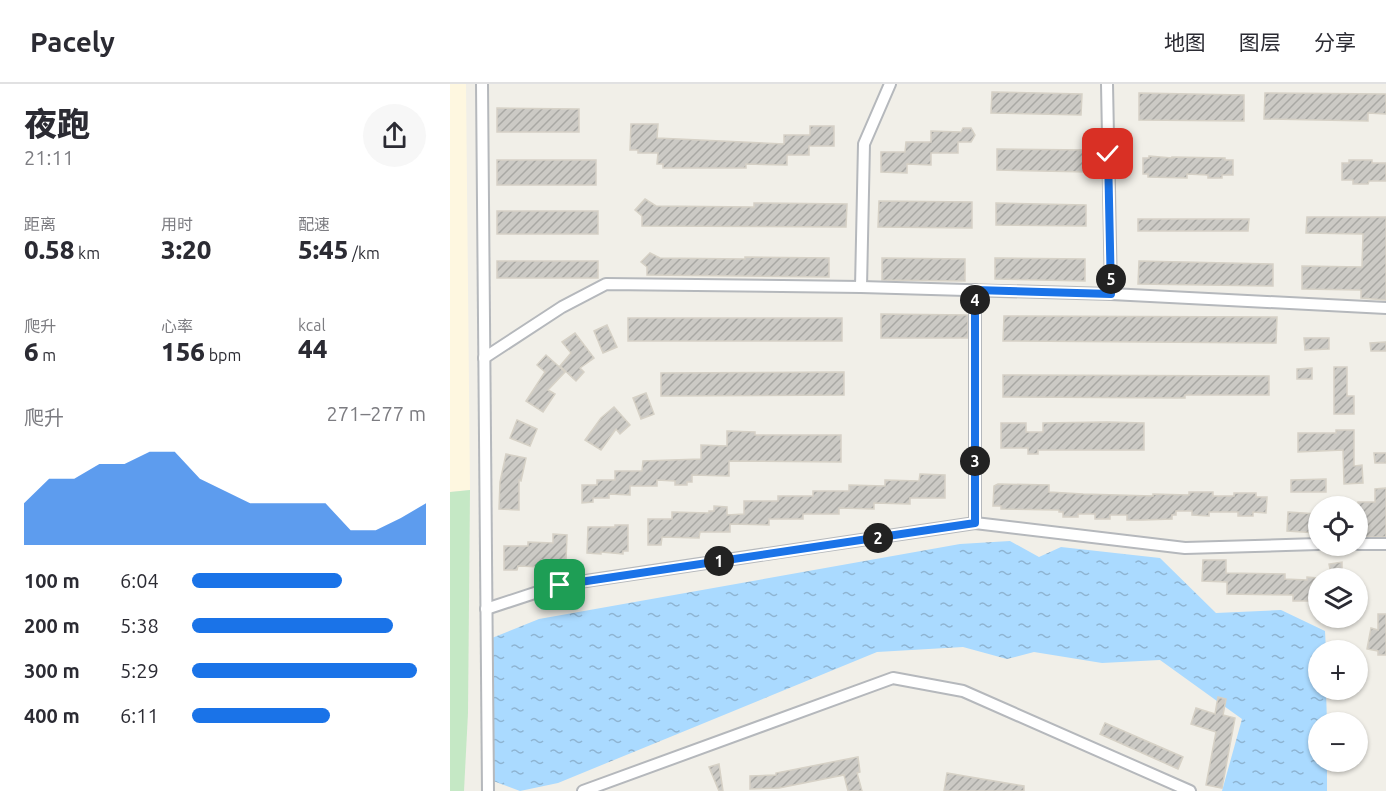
<!DOCTYPE html>
<html lang="zh">
<head>
<meta charset="utf-8">
<style>
  body { margin:0; font-family:Ubuntu,"Noto Sans SC",sans-serif; background:#f7f7f7; color:#2b2b33; height:100vh; display:flex; flex-direction:column; font-size:22px; white-space:nowrap }
  * { box-sizing:border-box; margin:0 }
  p { font-size:20px; color:#7c7c81 }
  .icon { flex:none; width:33px; height:33px; fill:none; stroke:currentColor; stroke-width:2; stroke-linecap:round; stroke-linejoin:round }
  .map { position:relative; flex:1; overflow:hidden }
  .sheet { display:flex; flex-direction:column; background:#fff; width:450px }
  .sheet>* { flex:none }
  .controls { position:absolute; left:858px; top:412px; display:grid; gap:12px }
  .controls a { display:grid; place-items:center; width:60px; height:60px; border-radius:50%; background:#fff; box-shadow:0 2px 4px #0004; font-size:30px }
  .pin { position:absolute; display:grid; place-items:center; width:51px; height:51px; color:#fff; margin:-26px; border-radius:12px; box-shadow:0 3px 9px #0006 }
  .km { position:absolute; width:30px; height:30px; margin:-15px; border-radius:50%; background:#222; color:#fff; font-size:16px; line-height:30px; text-align:center }
  .round { display:grid; place-items:center; flex:none; width:63px; height:63px; border-radius:32px; background:#f7f7f7 }
  .head { display:flex; align-items:center; justify-content:space-between; height:102px; padding:0 24px }
  h1 { font-size:33px; font-weight:800; line-height:45px }
  .metrics { display:grid; grid-template-columns:repeat(3,1fr); gap:9px; height:102px; padding:6px 24px }
  .metrics div { display:grid; align-content:center }
  .metrics b { font-size:26px; font-weight:800 }
  .metrics small { font-size:16px; font-weight:400 }
  .metrics p { font-size:16px }
  .chart { height:168px; padding:12px 24px }
  .chart p { display:flex; justify-content:space-between }
  .chart svg { width:100%; height:108px; margin-top:6px; fill:#1a73e8; opacity:.7 }
  ul { padding:0 24px; list-style:none; font-size:20px }
  li { display:grid; grid-template-columns:96px 72px 1fr; align-items:center; height:45px }
  li i { height:15px; border-radius:8px; background:#1a73e8 }
  header { display:flex; align-items:center; gap:36px; box-sizing:border-box; height:84px; padding:0 30px; background:#fff; border-bottom:2px solid #e1e1e2 }
  header strong { font-size:28px }
  nav { display:flex; gap:33px; margin-inline-start:auto; font-size:21px }
  main { display:flex; flex:1; min-height:0 }
  .map>svg:first-child { display:block }
  .commercial { fill:#fef7e0 }
  .green { fill:#c5e8c5 }
  .water { fill:url(#water-ripples) }
  .building { fill:url(#building-hatch); stroke:#d6d1c6; stroke-width:1.5 }
  .lines { fill:none; stroke-linecap:round; stroke-linejoin:round }
  .minor-casing { stroke:#b5b8bc; stroke-width:14 }
  .minor { stroke:#fff; stroke-width:10 }
  .route-casing { stroke:#fff; stroke-width:12 }
  .route { stroke:#1a73e8; stroke-width:8 }
</style>
</head>
<body>
<header>
<strong>Pacely</strong>
<nav><a>地图</a><a>图层</a><a>分享</a></nav>
</header>
<main>
<section class="sheet">
<div class="head"><div><h1>夜跑</h1><p>21:11</p></div><a class="round"><svg class="icon" aria-label="share" viewBox="0 0 24 24"><path d="M12 15V3M7 8l5-5 5 5M5 13v7h14v-7"/></svg></a></div>
<div class="metrics">
<div><p>距离</p><b>0.58<small> km</small></b></div>
<div><p>用时</p><b>3:20</b></div>
<div><p>配速</p><b>5:45<small> /km</small></b></div>
</div>
<div class="metrics">
<div><p>爬升</p><b>6<small> m</small></b></div>
<div><p>心率</p><b>156<small> bpm</small></b></div>
<div><p>kcal</p><b>44</b></div>
</div>
<div class="chart"><p><span>爬升</span>271–277 m</p>
<svg viewBox="0 0 160 44" preserveAspectRatio="none"><path d="M0 44V27L10 17L20 17L30 11L40 11L50 6L60 6L70 17L80 22L90 27L100 27L110 27L120 27L130 38L140 38L150 33L160 27V44z"/></svg>
</div>
<ul>
<li><b>100 m</b>6:04<i style="width:64%"></i></li>
<li><b>200 m</b>5:38<i style="width:86%"></i></li>
<li><b>300 m</b>5:29<i style="width:96%"></i></li>
<li><b>400 m</b>6:11<i style="width:59%"></i></li>
</ul>
</section>
<div class="map">
<svg width="936" height="707" viewBox="0 0 936 707">
  <defs>
    <pattern id="water-ripples" width="26" height="14" patternUnits="userSpaceOnUse" patternTransform="scale(1.5)"><rect width="26" height="14" fill="#aadaff"/><path d="M2 4q2-2 4 0t4 0M15 11q2-2 4 0t4 0" fill="none" stroke="#8eb4d2"/></pattern>
    <pattern id="building-hatch" width="6" height="6" patternUnits="userSpaceOnUse" patternTransform="scale(1.5)"><rect width="6" height="6" fill="#cccac5"/><path d="M-1 1l2-2M0 6l6-6M5 7l2-2" fill="none" stroke="#a9a8a4"/></pattern>
  </defs>
  <rect width="100%" height="100%" fill="#f1efe8"/>
  <path class="commercial" d="M0,0H16L20,406L0,408Z"/>
  <path class="green" d="M20,406L18,629L14,707H0V408Z"/>
  <path class="water" d="M560,457L589,473L611,463L710,474L766,529L831,526L875,547L876,567H868V606H876L877,639H868V678H877V707H772L792,635L710,576L652,579L584,568L557,575L513,563L427,568L108,699L70,707L38,695L37,556L89,535L510,460Z"/>
  <g class="building">
    <path d="M542,8L632,10L631,31L541,29Z"/>
    <path d="M689,9L794,11V37L689,36Z"/>
    <path d="M815,9L936,10V30L918,29V37L814,35Z"/>
    <path d="M47,24L129,25V48H47Z"/>
    <path d="M181,40H208L207,54L334,60V51H360V42H384V62H359V71H337V81L296,80V84H213V80H207L208,69H188V66H180Z"/>
    <path d="M513,44H521L525,51L521,58H508V69H481V81L457,80V89L431,88V68H455L456,58H481V47L511,48Z"/>
    <path d="M547,65L638,66L637,88L547,86Z"/>
    <path d="M699,72L722,74V73L775,74V76H783V91H772V94H758V91L737,90V94L698,93V90H693V74H699Z"/>
    <rect x="47" y="76" width="99" height="25"/>
    <path d="M899,76H922V79H936V97H919L918,100H903V96H892V79H899Z"/>
    <path d="M195,115L206,122L304,123V119L397,120L396,143L192,142V132L185,126Z"/>
    <path d="M429,117L522,118V144L428,143Z"/>
    <path d="M546,119L636,121V142L546,141Z"/>
    <rect x="47" y="127" width="101" height="23"/>
    <path d="M857,133H936V216L911,214V206L852,205V182L912,183L913,150L856,149Z"/>
    <path d="M688,135H799L798,147H688Z"/>
    <path d="M200,169L210,174L295,175V173L379,174V193L197,191V183L191,178Z"/>
    <path d="M432,174L515,175V197L432,196Z"/>
    <path d="M545,174L635,175V197L545,195Z"/>
    <rect x="47" y="177" width="101" height="17"/>
    <path d="M689,177L823,180V202L688,200Z"/>
    <path d="M431,230L518,231V254H431Z"/>
    <path d="M554,232L827,233L826,259L553,257Z"/>
    <rect x="178" y="234" width="214" height="23"/>
    <path d="M157,241L167,263L153,269L144,247Z"/>
    <path d="M125,249L144,274L130,284L134,288L126,297L110,282L121,269L112,258Z"/>
    <path d="M854,254H879V265L855,266Z"/>
    <path d="M936,258V267H921L920,259Z"/>
    <path d="M96,271L115,288L98,306L105,310L93,328L76,317L95,288L87,281Z"/>
    <path d="M884,283H897V312H904V330H884Z"/>
    <path d="M862,284V295H847V285Z"/>
    <path d="M394,288V311L211,312V289Z"/>
    <path d="M553,291L819,292V311H735V314L553,313Z"/>
    <path d="M196,309L204,330L191,335L183,314Z"/>
    <path d="M164,323L180,341L170,350L166,345L151,366L135,356L151,334Z"/>
    <path d="M67,336L87,345L80,362L60,354Z"/>
    <path d="M657,338L694,339V366H588V370H578V364H551V339H576V348H593V339Z"/>
    <path d="M886,346H904V382L912,381L913,399L894,400L893,366L848,368V349H886Z"/>
    <path d="M277,347L305,348V351H391V378L279,377V392L242,391V398H237V401H225V397L207,396V402H180V411L159,410V414H143V418L132,419V401H147V396H165V387H192L193,377L251,375V361L277,362Z"/>
    <path d="M924,369H936V379H925Z"/>
    <path d="M56,370L76,374L71,397L69,396V426L49,425L50,398Z"/>
    <path d="M470,390L495,391V414H460V420L424,419V425L389,424V430H353V435H319V441L280,440V448H250L249,454L212,453L211,461H198V435H222V428L259,429V427H264V422L277,423V431L294,430V417H328V412H363V407H399V401L435,402V396L469,397Z"/>
    <path d="M876,395V408H841V396Z"/>
    <path d="M548,400L599,401V408L633,410L703,412V410L739,411V408H763V412H784V409H806V413H817L816,429L803,428V432H788V428H759V432L742,431V427H726V431H722V435L692,436H677V431H660V435H645V430H628V433H613V428H609V426L551,425V422H543L544,402Z"/>
    <path d="M936,404V453H909L908,418H925V405Z"/>
    <path d="M838,428L868,430V449L837,447Z"/>
    <path d="M165,441H178V467H173V470L151,468V470L137,469L138,443H165Z"/>
    <path d="M103,450L117,451L116,477L92,476V483L68,482L67,486H54V462H78V458L103,459Z"/>
    <path d="M753,476H776V489L835,490V495L857,496V493L868,494V517H843V511L777,510V498L752,497Z"/>
    <path d="M892,478V495H882L879,480Z"/>
    <path d="M928,530H936V571H928V567L917,565L921,544L928,546Z"/>
    <path d="M768,613L776,615L773,631L785,634L772,704L756,701L766,648L741,640L746,624L765,630Z"/>
    <path d="M655,639L733,673L728,685L650,650Z"/>
    <path d="M408,673L410,688L407,689L412,707H398L394,691L329,704L300,705V692L326,691V689Z"/>
    <path d="M269,680L273,707H269L259,683Z"/>
    <path d="M497,689L574,702V707H494Z"/>
  </g>
  <g class="lines">
    <defs>
      <g id="minor">
        <path d="M32,0L38,707"/>
        <path d="M657,0L661,210"/>
        <path d="M411,203L661,210L936,224"/>
        <path d="M525,206V439L735,464L868,460"/>
        <path d="M34,274L112,223L156,200L411,203L414,60L440,0"/>
        <path d="M908,460H936"/>
        <path d="M36,525L109,501L525,439"/>
        <path d="M133,707L443,594L513,607L740,707"/>
      </g>
    </defs>
    <use href="#minor" class="minor-casing"/>
    <use href="#minor" class="minor"/>
  </g>
  <g class="lines">
    <defs>
      <path id="route" d="M110,501L525,439V206L661,210L658,70"/>
    </defs>
    <use href="#route" class="route-casing"/>
    <use href="#route" class="route"/>
  </g>
</svg>
<div class="controls">
<a><svg class="icon" aria-label="locate" viewBox="0 0 24 24"><circle cx="12" cy="12" r="6"/><path d="M12 2v4M12 18v4M2 12h4M18 12h4"/></svg></a>
<a><svg class="icon" aria-label="layers" viewBox="0 0 24 24"><path d="M12 4l9 5-9 5-9-5zM3 14l9 5 9-5"/></svg></a>
<a>+</a>
<a>−</a>
</div>
<div class="pin" style="left:110px;top:501px;background:#1e9e55"><svg class="icon" aria-label="arrive" viewBox="0 0 24 24"><path d="M6 21V4h12l-3 4 3 4H6"/></svg></div>
<div class="pin" style="left:658px;top:70px;background:#d93025"><svg class="icon" aria-label="check" viewBox="0 0 24 24"><path d="M5 12l5 5 9-10"/></svg></div>
<b class="km" style="left:269px;top:477px">1</b>
<b class="km" style="left:428px;top:454px">2</b>
<b class="km" style="left:525px;top:377px">3</b>
<b class="km" style="left:525px;top:216px">4</b>
<b class="km" style="left:661px;top:195px">5</b>
</div>
</main>
</body>
</html>
